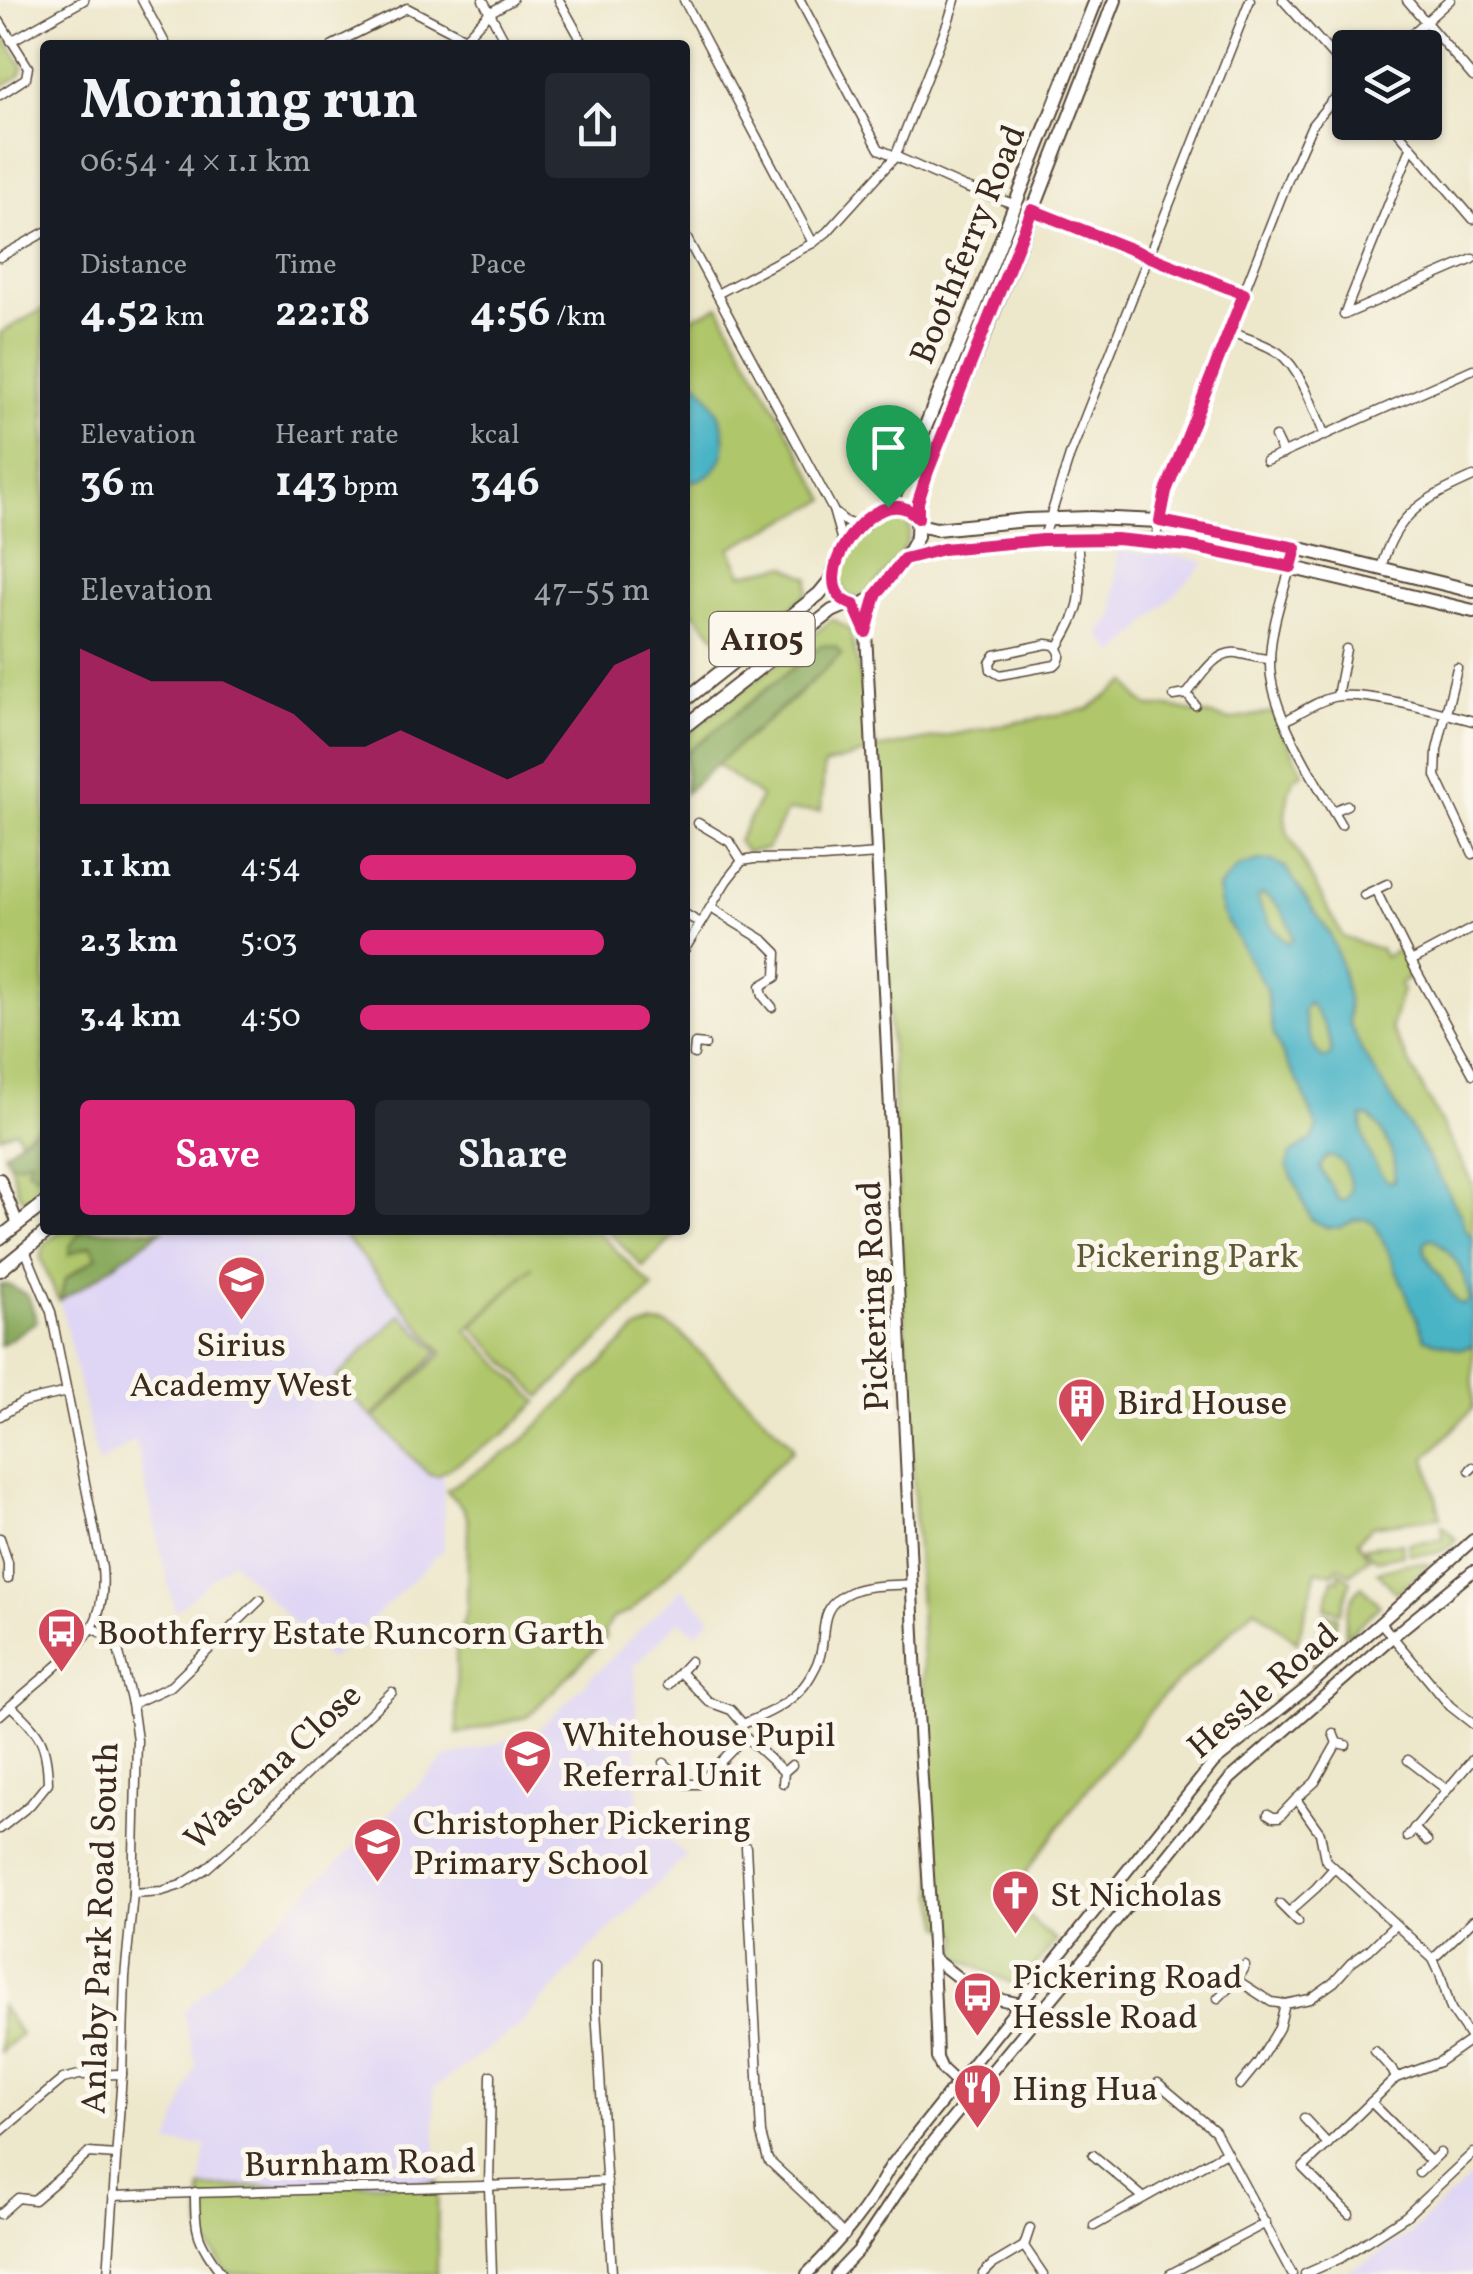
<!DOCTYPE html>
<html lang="en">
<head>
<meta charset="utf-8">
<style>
  body { margin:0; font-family:Vollkorn,serif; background:#242831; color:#f1f3f6; height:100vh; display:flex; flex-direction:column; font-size:38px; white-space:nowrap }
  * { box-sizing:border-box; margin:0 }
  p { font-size:32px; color:#9ea1a6 }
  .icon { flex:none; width:55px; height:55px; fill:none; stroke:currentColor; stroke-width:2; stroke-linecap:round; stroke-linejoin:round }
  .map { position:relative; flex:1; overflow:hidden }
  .side { position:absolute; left:40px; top:40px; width:650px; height:1195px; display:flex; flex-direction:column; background:#171b24; border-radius:10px; box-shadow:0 2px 8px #0004 }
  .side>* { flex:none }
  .buttons { position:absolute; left:1332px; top:30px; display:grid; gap:20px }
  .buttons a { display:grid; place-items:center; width:110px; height:110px; border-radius:10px; background:#171b24; box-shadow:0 2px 8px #0004; font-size:50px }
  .pin { position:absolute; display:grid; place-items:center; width:85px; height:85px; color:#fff; margin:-102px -42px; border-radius:50% 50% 50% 0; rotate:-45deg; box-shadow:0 0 10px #0007 }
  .pin .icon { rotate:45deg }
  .round { display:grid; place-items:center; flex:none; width:105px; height:105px; border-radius:10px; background:#242831 }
  .headline { display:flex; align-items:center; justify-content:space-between; height:170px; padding:0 40px }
  h1 { font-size:55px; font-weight:700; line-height:75px }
  .metrics { display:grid; grid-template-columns:repeat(3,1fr); gap:15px; height:170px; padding:10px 40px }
  .metrics div { display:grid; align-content:center }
  .metrics b { font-size:42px; font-weight:700 }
  .metrics small { font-size:28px; font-weight:400 }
  .metrics p { font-size:28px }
  .chart { height:280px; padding:20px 40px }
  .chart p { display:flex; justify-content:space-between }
  .chart svg { width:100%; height:180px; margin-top:10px; fill:#db2777; opacity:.7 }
  .cta { display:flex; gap:20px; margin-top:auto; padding:20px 40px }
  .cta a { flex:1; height:115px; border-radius:10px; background:#db2777; color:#fff; font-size:40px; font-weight:700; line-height:115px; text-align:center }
  .cta a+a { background:#242831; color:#f1f3f6 }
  ul { padding:0 40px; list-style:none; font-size:32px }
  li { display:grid; grid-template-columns:160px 120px 1fr; align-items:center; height:75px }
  li i { height:25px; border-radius:12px; background:#db2777 }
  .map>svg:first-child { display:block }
  .built { fill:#dfd5f5 }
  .green { fill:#afc66b; stroke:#757844; stroke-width:2.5 }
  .forest { fill:#8bab5f; stroke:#636a3e; stroke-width:2.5 }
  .water { fill:#49b4c6; stroke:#426f72; stroke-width:2.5; fill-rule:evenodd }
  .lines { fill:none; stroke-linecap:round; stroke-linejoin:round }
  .minor-casing { stroke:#564638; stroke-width:11 }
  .tertiary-casing { stroke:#564638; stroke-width:14 }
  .primary-casing { stroke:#564638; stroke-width:16 }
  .minor { stroke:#fff; stroke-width:8 }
  .tertiary { stroke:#fff; stroke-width:10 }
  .primary { stroke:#fff; stroke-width:12 }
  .route-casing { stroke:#fff; stroke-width:20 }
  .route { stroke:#db2777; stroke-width:12 }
  .labels { text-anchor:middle; stroke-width:10; stroke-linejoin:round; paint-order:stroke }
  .shield { fill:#fbf7ec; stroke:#75685c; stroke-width:2.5 }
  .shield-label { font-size:32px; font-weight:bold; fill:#3b2a1e }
  .street-label { font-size:35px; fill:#3b2a1e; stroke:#fbf7ec }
  .park-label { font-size:35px; fill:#5e5935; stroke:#fbf7ec }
  .poi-label { font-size:35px; fill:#3b2a1e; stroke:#fbf7ec; text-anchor:start }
</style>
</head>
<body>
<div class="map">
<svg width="1473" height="2274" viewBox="0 0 1473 2274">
  <rect width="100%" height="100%" fill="#fbf7ec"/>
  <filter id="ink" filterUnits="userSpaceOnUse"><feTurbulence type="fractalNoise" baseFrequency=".01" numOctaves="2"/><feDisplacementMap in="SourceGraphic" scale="20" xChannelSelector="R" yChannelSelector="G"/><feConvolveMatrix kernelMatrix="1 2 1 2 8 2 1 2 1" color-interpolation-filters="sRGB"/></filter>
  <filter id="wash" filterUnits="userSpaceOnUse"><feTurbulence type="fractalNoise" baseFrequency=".0048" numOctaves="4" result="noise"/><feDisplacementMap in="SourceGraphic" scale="40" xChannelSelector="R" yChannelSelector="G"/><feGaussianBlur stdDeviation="2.25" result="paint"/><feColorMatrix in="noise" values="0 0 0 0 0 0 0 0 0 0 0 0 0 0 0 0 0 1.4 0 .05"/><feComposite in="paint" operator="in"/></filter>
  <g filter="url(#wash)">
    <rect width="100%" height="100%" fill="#ede7cb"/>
    <g class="built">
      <path d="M1117,551L1185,557L1206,562L1116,655L1098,633L1114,617Z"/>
      <path d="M162,1230H339L442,1352L444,1549L330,1660L232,1561L175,1612L135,1440L98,1464L60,1300L92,1281Z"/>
      <path d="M682,1588L711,1618L696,1634L680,1620L635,1665L638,1808L686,1856L591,1948L518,2027L433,2089L438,2182L201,2188L206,2145L169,2144L196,2064L183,2012L446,1758L536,1732Z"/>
      <path d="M1473,2175V2274H1340L1368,2261L1411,2232Z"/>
    </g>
    <g class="green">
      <path d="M0,30L23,67L20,76L0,87Z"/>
      <path d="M719,306L826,500L730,548L742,574L785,566L809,578L807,594L730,653L694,612L685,618V321Z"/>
      <path d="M45,308V1121L20,1140L16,1130L0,1136V333Z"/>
      <path d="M898,515C906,520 912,525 909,536C906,551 880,578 869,592C851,607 838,591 842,571C848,546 872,517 898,515Z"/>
      <path d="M833,619L850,630L876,749L1088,709L1127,682L1139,699L1149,707H1170L1230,720L1273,712L1303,772L1294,779L1289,791L1285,815L1287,832L1343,937L1380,949L1385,957L1398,950L1412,976L1399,985L1402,990L1391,1028L1473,1183V1408L1426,1458L1441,1517L1372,1526L1358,1541L1368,1558L1350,1574L1339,1566L1334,1570V1574L1317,1571L1297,1642L1255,1608L1159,1700L1082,1796L1007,1898L1056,1941L1018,1986L957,1958L959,1935L942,1926L935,1895L875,750L824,765L821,811H787L767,849L746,852L738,841L761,797L716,764L796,697L841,654L822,645L685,754V736Z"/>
      <path d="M32,1157L36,1175H45V1194L41,1193L25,1200L19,1194L10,1164L21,1163Z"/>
      <path d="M62,1230H82L69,1253L91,1245L97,1257L65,1279L60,1300L57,1298L41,1259V1252L46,1243Z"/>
      <path d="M339,1230H596L653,1288L541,1397L472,1327L533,1266L466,1330L538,1402L505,1434L437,1476L427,1473L374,1418L443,1353Z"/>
      <path d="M607,1230H681L643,1267Z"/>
      <path d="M401,1314L439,1352L372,1417L335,1379Z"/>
      <path d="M654,1324L666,1325L679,1332L792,1445L793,1449L630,1612L611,1619L604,1633L606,1638L527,1717L457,1734L456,1646L467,1609L468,1520L463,1508L446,1490L517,1446L636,1330Z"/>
      <path d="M1442,1525L1457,1540C1442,1556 1430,1555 1409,1554L1408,1543L1443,1539Z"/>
      <path d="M1402,1543L1403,1555L1378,1560L1371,1556L1364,1547Z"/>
      <path d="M1414,1563L1431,1564L1396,1593L1378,1572L1403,1564Z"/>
      <path d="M1339,1571L1351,1581L1340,1612L1325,1608L1333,1579L1339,1580Z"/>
      <path d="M1362,1586L1380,1606L1346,1636C1344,1615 1347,1601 1362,1586Z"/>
      <path d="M1324,1614L1337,1616C1332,1648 1332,1644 1310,1666Z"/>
      <path d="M0,2005L21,2034L0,2052Z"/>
      <path d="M438,2182L437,2274H228L210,2248L201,2229V2188Z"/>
    </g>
    <g class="forest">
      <path d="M822,645L836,647L841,655C790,702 736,745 685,793V754Z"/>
      <path d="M45,1121V1175H36L27,1169L30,1158L21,1163L10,1164L4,1153Z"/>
      <path d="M82,1230H162L92,1281L60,1300L65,1279L97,1257L91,1245L69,1254L70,1246Z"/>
      <path d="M0,1285H9L28,1296L37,1321L0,1346Z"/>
    </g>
    <g class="water">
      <path d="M685,372C713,390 740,441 714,470C706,478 696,482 685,481Z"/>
      <path d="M1259,861H1272L1285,867L1330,934L1340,961L1348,998L1349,1022L1363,1053L1422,1147L1460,1213L1466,1230L1473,1239V1346L1459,1349L1425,1339L1393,1262L1375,1225L1365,1219L1354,1220L1341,1227L1328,1228L1311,1219L1287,1165L1290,1155L1313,1139L1317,1128L1301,1087L1286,1062L1274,1036L1266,989L1222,912L1218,889L1238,867ZM1262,894C1279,901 1291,921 1293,939L1288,943C1273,930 1263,916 1257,897ZM1309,1002C1320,1018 1333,1036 1331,1055L1323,1059C1310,1045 1307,1029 1303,1011ZM1362,1117H1370C1387,1134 1397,1158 1394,1181L1388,1182C1373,1167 1361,1139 1362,1117ZM1327,1156C1348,1159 1348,1173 1351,1191L1345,1201L1339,1200L1320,1167ZM1428,1239H1434C1454,1254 1467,1275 1469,1301L1463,1305L1457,1302L1425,1254L1424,1244Z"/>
    </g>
  </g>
  <g filter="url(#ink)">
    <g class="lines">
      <defs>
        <g id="minor">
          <path d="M142,0L166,45"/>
          <path d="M483,0L507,45"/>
          <path d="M559,0L584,45"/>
          <path d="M684,0L813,243"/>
          <path d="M800,0L879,149L964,187L1014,204"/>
          <path d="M1283,0L1350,75"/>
          <path d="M1407,0L1473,77"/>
          <path d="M0,22L28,67L26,78L0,95"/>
          <path d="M11,41L84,0"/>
          <path d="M333,45L407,8L465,38L489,13L512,0"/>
          <path d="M1396,48L1450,0"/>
          <path d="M1390,122L1473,219"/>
          <path d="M1411,148L1344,315L1473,259"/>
          <path d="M1034,211L1243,293"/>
          <path d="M685,235L833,510L843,545"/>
          <path d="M0,257L45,232"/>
          <path d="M717,294L813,243L827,232L895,157L948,22L955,0"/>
          <path d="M1228,331C1245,338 1265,343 1279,353C1301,369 1315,412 1325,436"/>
          <path d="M1275,437L1283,454"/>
          <path d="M1266,461L1473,369"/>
          <path d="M835,513L846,522L860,527"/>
          <path d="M1043,540L1070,455L1250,0"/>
          <path d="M1155,541L1166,491L1289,177L1312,125L1331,102L1350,87"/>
          <path d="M1296,547C1287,584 1270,624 1270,662C1269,711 1316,782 1341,825"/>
          <path d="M1381,568C1396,513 1424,499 1473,477"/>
          <path d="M1047,644L1054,645C1062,651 1062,659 1055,665L1000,675L991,670L990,663L995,655Z"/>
          <path d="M1058,647C1087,601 1081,591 1077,539"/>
          <path d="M1457,668L1437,750L1436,776L1473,854"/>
          <path d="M1187,694C1199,679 1215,650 1237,653C1248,655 1258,659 1270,659"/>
          <path d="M1174,696L1187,694L1195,705"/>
          <path d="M1337,696L1346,649"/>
          <path d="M1285,721C1301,712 1317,701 1334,697C1363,690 1442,713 1473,721"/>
          <path d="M1333,811L1347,805"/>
          <path d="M698,823L730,842L742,861"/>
          <path d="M1376,891L1411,961L1473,1074"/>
          <path d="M1364,895L1387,884"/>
          <path d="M711,908L765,941L777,953L776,977L761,986L763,996L772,1007"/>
          <path d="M685,914L700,923"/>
          <path d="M685,949L727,880L742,861L754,859L822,858L878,854"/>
          <path d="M1411,961L1473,928"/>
          <path d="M694,1054L695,1044L705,1045"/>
          <path d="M0,1416L23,1402L67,1392"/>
          <path d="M1470,1470L1473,1467"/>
          <path d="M0,1538L8,1563V1579"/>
          <path d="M1381,1623L1450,1706L1473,1724"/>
          <path d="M93,1628L112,1639L118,1649L132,1704L137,1740L133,1893L125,1977L122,2074L108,2274"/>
          <path d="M681,1673L709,1702L731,1710L743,1724"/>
          <path d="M668,1685L690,1661"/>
          <path d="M132,1704L171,1686L260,1600"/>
          <path d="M0,1715C16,1701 32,1687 48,1674C86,1640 107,1623 102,1568L51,1312L25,1250"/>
          <path d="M1333,1733L1337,1743L1346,1745"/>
          <path d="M739,1735L746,1737L784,1772"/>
          <path d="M1337,1743L1315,1782L1296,1799L1320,1833L1325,1859L1433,1959L1440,1974L1451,2009L1473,2041"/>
          <path d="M1408,1760L1447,1790"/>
          <path d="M664,1763L686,1784H699L736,1746L743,1724C764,1715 788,1705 803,1687C809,1680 816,1667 819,1659C828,1634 815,1607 850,1592C868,1584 893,1586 912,1584"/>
          <path d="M783,1783L784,1772L792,1765"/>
          <path d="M1268,1814L1273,1817H1279L1296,1799"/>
          <path d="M1414,1828L1427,1841"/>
          <path d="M0,1829L30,1805L48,1783C47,1741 40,1734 11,1706"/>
          <path d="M1407,1837L1473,1759"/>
          <path d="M746,1847L761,2134L768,2160L811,2200L845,2236"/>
          <path d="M133,1893L162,1891L181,1885L207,1868L235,1843L392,1692"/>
          <path d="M1280,1904L1298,1922"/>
          <path d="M1289,1912L1316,1888L1334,1868"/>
          <path d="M1433,1959L1473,1920"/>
          <path d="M596,1966V2009L612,2274"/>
          <path d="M1237,1980L1271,2002L1285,2004"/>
          <path d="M1218,1998L1237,1980L1245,1965"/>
          <path d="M1375,2051L1392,2070L1396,2078"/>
          <path d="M491,2075L489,2187L492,2274"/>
          <path d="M1158,2083L1215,2131L1292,2274"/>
          <path d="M1240,2085L1258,2063L1279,2028L1285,2004L1310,1999L1334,1982L1351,1963L1369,1950L1395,1925"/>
          <path d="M1371,2102L1431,2162"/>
          <path d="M1304,2118L1328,2144"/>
          <path d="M0,2132L63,2079L79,2075L122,2074"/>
          <path d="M1093,2155L1143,2197"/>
          <path d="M1419,2173L1440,2153"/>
          <path d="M195,2192C195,2234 197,2240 222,2274"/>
          <path d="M113,2196C278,2188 442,2190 607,2181"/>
          <path d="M0,2214L18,2198L34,2200L89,2153L116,2155"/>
          <path d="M1349,2214L1303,2168L1396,2078L1439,2062L1472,2039"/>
          <path d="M1094,2226L1226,2152"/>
          <path d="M1024,2246L1030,2228"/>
          <path d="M983,2274L992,2265L1024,2246L1043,2274"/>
          <path d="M1170,2274L1266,2223"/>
          <path d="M1305,2274L1341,2258L1406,2216L1473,2153"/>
        </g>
        <g id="tertiary">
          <path d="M876,595L866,632C883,966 900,1301 914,1635C920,1776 933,1917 937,2058L942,2069L957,2083"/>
          <path d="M0,1179L18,1224"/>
          <path d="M934,1959L974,1990L994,1998L1021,2004"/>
          <path d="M807,2274C842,2239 866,2211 890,2167L1214,1762L1307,1688L1473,1540"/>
          <path d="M836,2274L858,2251L923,2154L1074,1972L1230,1779L1392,1637L1473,1571"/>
        </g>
        <g id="primary">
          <path d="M888,507L910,464L970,319L1096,0"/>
          <path d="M918,519C887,480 832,547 833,580C833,589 838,595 844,601L860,605L871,600L905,559L917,537L918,501L928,471L988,326L1115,0"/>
          <path d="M919,525L936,529L1026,520L1090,518L1160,521L1280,544L1473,591"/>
          <path d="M905,559L943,549L1043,540L1116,539L1155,541L1239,555L1473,611"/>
          <path d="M685,700L819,594L833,577"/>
          <path d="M685,726L832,611L848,604"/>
          <path d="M0,1238L45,1203"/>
          <path d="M0,1270L49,1230"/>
        </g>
      </defs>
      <use href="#minor" class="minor-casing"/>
      <use href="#tertiary" class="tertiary-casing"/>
      <use href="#primary" class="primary-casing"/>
      <use href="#minor" class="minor"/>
      <use href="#tertiary" class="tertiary"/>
      <use href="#primary" class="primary"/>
    </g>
  </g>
  <g class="lines" filter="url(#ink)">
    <defs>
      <path id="route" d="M1032,210L1244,294L1166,491L1160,521L1296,548L1291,567L1188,546L1116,539L1043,540L943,549L904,559L876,595L866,632L854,605C796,589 879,470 918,518V502L928,471Z"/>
    </defs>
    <use href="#route" class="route-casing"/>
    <use href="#route" class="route"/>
  </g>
  <defs>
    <symbol id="school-pin" viewBox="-11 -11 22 30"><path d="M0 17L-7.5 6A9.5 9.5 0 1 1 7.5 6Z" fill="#d1495b" stroke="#fbf7ec"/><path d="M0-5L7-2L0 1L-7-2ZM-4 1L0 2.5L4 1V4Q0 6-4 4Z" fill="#fff"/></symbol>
    <symbol id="building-pin" viewBox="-11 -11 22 30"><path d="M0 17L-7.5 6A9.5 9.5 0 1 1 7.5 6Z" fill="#d1495b" stroke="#fbf7ec"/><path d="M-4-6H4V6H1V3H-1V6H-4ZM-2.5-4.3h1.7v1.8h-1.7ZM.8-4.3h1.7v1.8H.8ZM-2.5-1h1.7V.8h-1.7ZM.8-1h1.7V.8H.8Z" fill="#fff"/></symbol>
    <symbol id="bus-pin" viewBox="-11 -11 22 30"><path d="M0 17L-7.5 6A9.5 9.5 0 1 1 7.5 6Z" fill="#d1495b" stroke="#fbf7ec"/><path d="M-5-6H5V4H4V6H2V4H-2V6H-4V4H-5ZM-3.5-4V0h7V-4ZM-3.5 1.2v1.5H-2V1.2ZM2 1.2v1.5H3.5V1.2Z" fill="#fff"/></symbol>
    <symbol id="church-pin" viewBox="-11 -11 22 30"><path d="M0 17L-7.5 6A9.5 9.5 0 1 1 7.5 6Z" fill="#d1495b" stroke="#fbf7ec"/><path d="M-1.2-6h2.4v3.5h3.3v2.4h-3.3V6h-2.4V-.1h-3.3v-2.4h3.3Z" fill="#fff"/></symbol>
    <symbol id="restaurant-pin" viewBox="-11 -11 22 30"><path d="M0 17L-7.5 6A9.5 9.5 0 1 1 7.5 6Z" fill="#d1495b" stroke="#fbf7ec"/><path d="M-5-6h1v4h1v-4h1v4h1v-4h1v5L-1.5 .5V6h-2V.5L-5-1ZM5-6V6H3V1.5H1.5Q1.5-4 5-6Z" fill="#fff"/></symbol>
  </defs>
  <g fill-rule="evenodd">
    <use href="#school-pin" x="214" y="1252" width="55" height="75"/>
    <use href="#building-pin" x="1054" y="1374" width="55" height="75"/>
    <use href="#bus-pin" x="34" y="1604" width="55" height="75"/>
    <use href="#school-pin" x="500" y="1726" width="55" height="75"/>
    <use href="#school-pin" x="350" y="1814" width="55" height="75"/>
    <use href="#church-pin" x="988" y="1866" width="55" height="75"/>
    <use href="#bus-pin" x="950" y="1968" width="55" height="75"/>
    <use href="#restaurant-pin" x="950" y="2060" width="55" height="75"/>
  </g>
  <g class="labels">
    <rect class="shield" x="709.5" y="612" width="105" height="54" rx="8"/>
    <g class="shield-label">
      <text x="762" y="650">A1105</text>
    </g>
    <g class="street-label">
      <text transform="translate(967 244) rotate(-68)" y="12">Boothferry Road</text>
      <text transform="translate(872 1296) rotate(-92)" y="12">Pickering Road</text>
      <text transform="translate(1262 1690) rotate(-41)" y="12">Hessle Road</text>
      <text transform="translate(272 1766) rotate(-43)" y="12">Wascana Close</text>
      <text transform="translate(99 1928) rotate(-88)" y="12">Anlaby Park Road South</text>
      <text transform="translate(360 2162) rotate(-1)" y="12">Burnham Road</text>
    </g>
    <g class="park-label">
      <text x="1187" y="1267">Pickering Park</text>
    </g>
    <g class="poi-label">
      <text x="241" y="1356" text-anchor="middle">Sirius<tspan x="241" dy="40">Academy West</tspan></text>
      <text x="1117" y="1414">Bird House</text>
      <text x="97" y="1644">Boothferry Estate Runcorn Garth</text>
      <text x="562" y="1746">Whitehouse Pupil<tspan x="562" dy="40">Referral Unit</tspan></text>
      <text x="413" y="1834">Christopher Pickering<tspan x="413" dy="40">Primary School</tspan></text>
      <text x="1050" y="1906">St Nicholas</text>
      <text x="1012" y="1988">Pickering Road<tspan x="1012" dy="40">Hessle Road</tspan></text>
      <text x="1012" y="2100">Hing Hua</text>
    </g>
  </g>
</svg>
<div class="buttons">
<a><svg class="icon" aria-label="layers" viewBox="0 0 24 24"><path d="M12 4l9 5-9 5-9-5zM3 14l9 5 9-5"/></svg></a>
</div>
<div class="pin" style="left:888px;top:507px;background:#1e9e55"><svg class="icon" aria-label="arrive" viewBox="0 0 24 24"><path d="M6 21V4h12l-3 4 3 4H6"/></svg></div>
<section class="side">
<div class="headline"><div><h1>Morning run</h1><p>06:54 · 4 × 1.1 km</p></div><a class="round"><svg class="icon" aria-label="share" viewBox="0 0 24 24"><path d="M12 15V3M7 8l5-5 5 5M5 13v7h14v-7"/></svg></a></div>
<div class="metrics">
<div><p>Distance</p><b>4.52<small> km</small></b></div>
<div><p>Time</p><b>22:18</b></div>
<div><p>Pace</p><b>4:56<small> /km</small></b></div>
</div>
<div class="metrics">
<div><p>Elevation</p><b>36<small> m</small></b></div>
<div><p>Heart rate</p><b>143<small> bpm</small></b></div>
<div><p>kcal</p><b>346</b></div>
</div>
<div class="chart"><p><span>Elevation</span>47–55 m</p>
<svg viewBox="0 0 160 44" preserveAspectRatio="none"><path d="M0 44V6L10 10L20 14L30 14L40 14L50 18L60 22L70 30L80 30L90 26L100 30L110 34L120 38L130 34L140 22L150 10L160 6V44z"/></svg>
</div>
<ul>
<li><b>1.1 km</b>4:54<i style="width:95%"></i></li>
<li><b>2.3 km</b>5:03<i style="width:84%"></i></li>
<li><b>3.4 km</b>4:50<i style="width:100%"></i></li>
</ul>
<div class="cta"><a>Save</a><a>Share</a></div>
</section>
</div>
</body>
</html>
